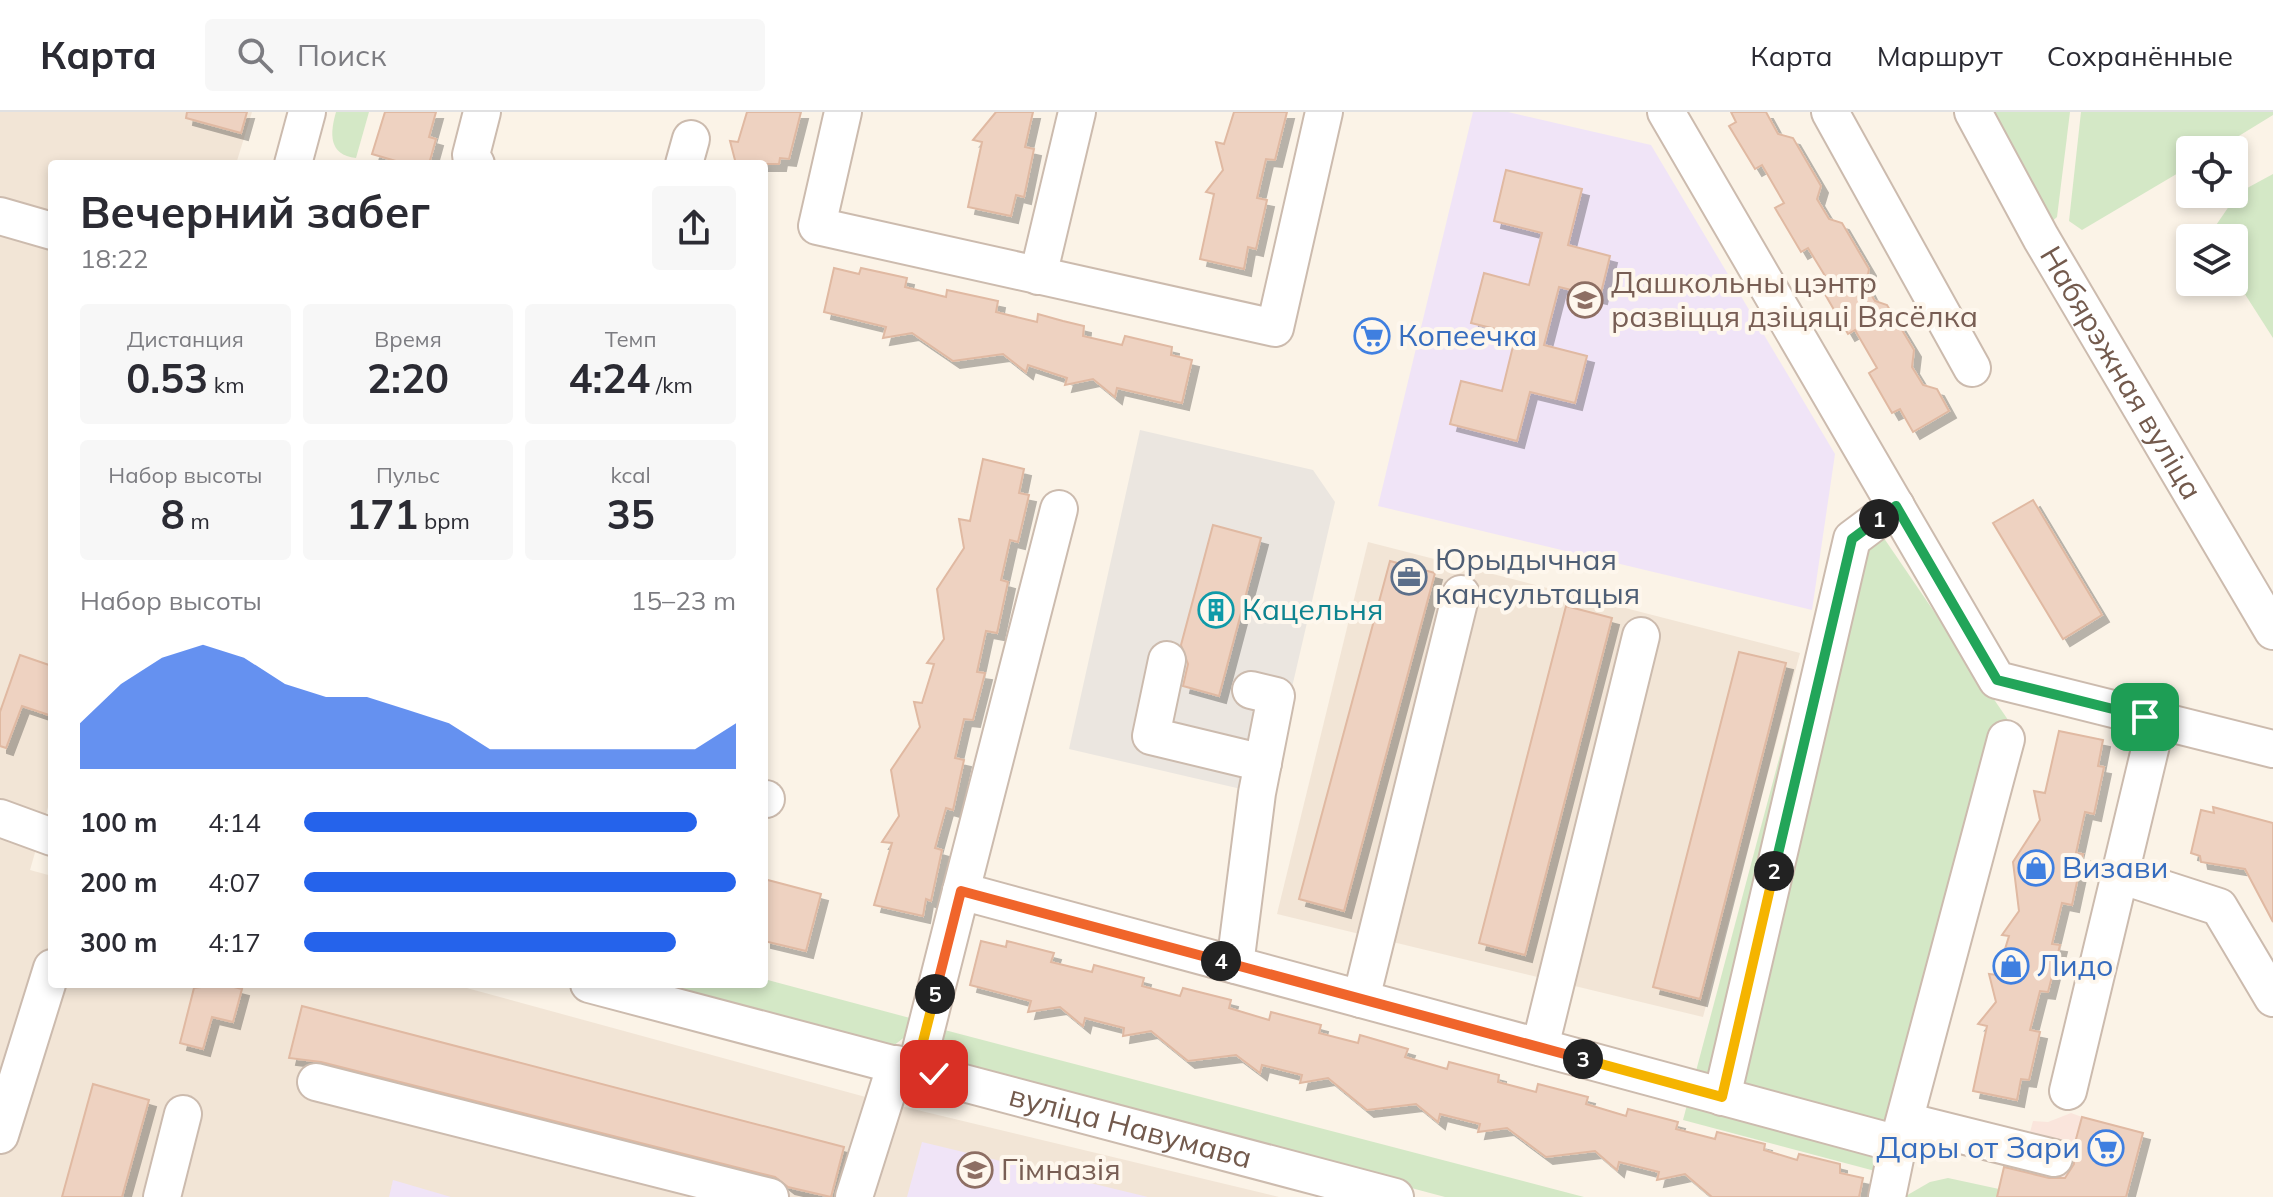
<!DOCTYPE html>
<html lang="ru">
<head>
<meta charset="utf-8">
<style>
  body { margin:0; font-family:Mulish,sans-serif; background:#f7f7f7; color:#2b2b33; height:100vh; display:flex; flex-direction:column; font-size:30px; white-space:nowrap }
  * { box-sizing:border-box; margin:0 }
  p { font-size:26px; color:#7c7c81 }
  .icon { flex:none; width:44px; height:44px; fill:none; stroke:currentColor; stroke-width:2; stroke-linecap:round; stroke-linejoin:round }
  .map { position:relative; flex:1; overflow:hidden }
  .details { position:absolute; left:48px; top:48px; width:720px; height:828px; display:flex; flex-direction:column; background:#fff; border-radius:8px; box-shadow:0 4px 12px #0003 }
  .details>* { flex:none }
  .tools { position:absolute; left:2176px; top:24px; display:grid; gap:16px }
  .tools a { display:grid; place-items:center; width:72px; height:72px; border-radius:8px; background:#fff; box-shadow:0 4px 12px #0003; font-size:40px }
  .pin { position:absolute; display:grid; place-items:center; width:68px; height:68px; color:#fff; margin:-34px; border-radius:16px; box-shadow:0 4px 12px #0006 }
  .km { position:absolute; width:40px; height:40px; margin:-20px; border-radius:50%; background:#222; color:#fff; font-size:22px; line-height:40px; text-align:center }
  .round { display:grid; place-items:center; flex:none; width:84px; height:84px; border-radius:8px; background:#f7f7f7 }
  .headline { display:flex; align-items:center; justify-content:space-between; height:136px; padding:0 32px }
  h1 { font-size:44px; font-weight:700; line-height:60px }
  .stats { display:grid; grid-template-columns:repeat(3,1fr); gap:12px; height:136px; padding:8px 32px }
  .stats div { display:grid; align-content:center; border-radius:8px; background:#f7f7f7; text-align:center }
  .stats b { font-size:40px; font-weight:700 }
  .stats small { font-size:22px; font-weight:400 }
  .stats p { font-size:22px }
  .chart { height:224px; padding:16px 32px }
  .chart p { display:flex; justify-content:space-between }
  .chart svg { width:100%; height:144px; margin-top:8px; fill:#2563eb; opacity:.7 }
  ul { padding:0 32px; list-style:none; font-size:26px }
  li { display:grid; grid-template-columns:128px 96px 1fr; align-items:center; height:60px }
  li i { height:20px; border-radius:10px; background:#2563eb }
  header { display:flex; align-items:center; gap:48px; box-sizing:border-box; height:112px; padding:0 40px; background:#fff; border-bottom:2px solid #e1e1e2 }
  header strong { font-size:38px }
  nav { display:flex; gap:44px; margin-inline-start:auto; font-size:28px }
  .search { width:560px; height:72px; background:#f7f7f7; display:flex; align-items:center; gap:20px; box-sizing:border-box; padding:0 28px; border-radius:8px; color:#7c7c81; font-size:30px }
  .map>svg:first-child { display:block }
  .residential { fill:#f2e5d6 }
  .commercial { fill:#fae5dc }
  .industrial { fill:#ebe6e0 }
  .education { fill:#f0e4f7 }
  .green { fill:#d4e8c6 }
  .building { fill:#eed2c1; stroke:#e0b9a2; stroke-width:2; filter:url(#shadow) }
  .lines { fill:none; stroke-linecap:round; stroke-linejoin:round }
  .minor-casing { stroke:#ccbbae; stroke-width:40 }
  .minor { stroke:#fff; stroke-width:36 }
  .split-1-casing { stroke:#fff; stroke-width:16 }
  .split-2-casing { stroke:#fff; stroke-width:16 }
  .split-3-casing { stroke:#fff; stroke-width:16 }
  .split-4-casing { stroke:#fff; stroke-width:16 }
  .split-5-casing { stroke:#fff; stroke-width:16 }
  .split-6-casing { stroke:#fff; stroke-width:16 }
  .split-1 { stroke:#22a559; stroke-width:10 }
  .split-2 { stroke:#22a559; stroke-width:10 }
  .split-3 { stroke:#f5b400; stroke-width:10 }
  .split-4 { stroke:#f0652b; stroke-width:10 }
  .split-5 { stroke:#f0652b; stroke-width:10 }
  .split-6 { stroke:#f5b400; stroke-width:10 }
  .labels { text-anchor:middle; stroke-width:8; stroke-linejoin:round; paint-order:stroke }
  .education-label { font-size:30px; fill:#785e54; stroke:#fef7ed; text-anchor:start }
  .shop-label { font-size:30px; fill:#366cbe; stroke:#fef7ed; text-anchor:start }
  .street-label { font-size:30px; fill:#735a4d; stroke:#fef7ed }
  .service-label { font-size:30px; fill:#4e5e75; stroke:#fef7ed; text-anchor:start }
  .culture-label { font-size:30px; fill:#0d838f; stroke:#fef7ed; text-anchor:start }
</style>
</head>
<body>
<header>
<strong>Карта</strong>
<div class="search"><svg class="icon" aria-label="search" viewBox="0 0 24 24"><circle cx="10" cy="10" r="6"/><path d="M15 15l6 6"/></svg>Поиск</div>
<nav><a>Карта</a><a>Маршрут</a><a>Сохранённые</a></nav>
</header>
<div class="map">
<svg width="2273" height="1085" viewBox="0 0 2273 1085">
  <defs>
    <filter id="shadow"><feDropShadow dx="7" dy="7" stdDeviation="0" flood-color="#0004"/></filter>
  </defs>
  <rect width="100%" height="100%" fill="#fbf3e7"/>
  <g class="residential">
    <path d="M0,0H252L236,52H52V681L30,758L52,764V872H452L884,990L1279,1085H0Z"/>
    <path d="M1368,430L1800,541L1703,905L1277,802Z"/>
  </g>
  <path class="commercial" d="M2071,1001L2082,1005L2065,1066L2021,1054L2033,1009L2048,1010Z"/>
  <path class="industrial" d="M1140,318L1313,358L1335,390L1267,683L1069,637Z"/>
  <g class="education">
    <path d="M1473,0H1508L1651,33L1835,342L1812,498L1378,394Z"/>
    <path d="M922,1030L1148,1085H907Z"/>
    <path d="M393,1068L451,1085H389Z"/>
  </g>
  <g class="green">
    <path d="M336,0H369L356,46C328,43 330,21 336,0Z"/>
    <path d="M1986,0H2070L2057,105L2048,113Z"/>
    <path d="M2081,0H2273V3L2216,38H2190V54L2082,118L2069,109Z"/>
    <path d="M2273,62V226L2234,165V126L2208,125L2238,81Z"/>
    <path d="M1877,416L2019,624L1909,1068L1683,1008L1834,440Z"/>
    <path d="M764,867L910,906L906,924L893,934L658,872H764Z"/>
    <path d="M937,916L1584,1085H1445L928,947Z"/>
    <path d="M1948,1066L1999,1077L1997,1085H1904L1930,1070Z"/>
  </g>
  <g class="building">
    <path d="M187,0H247L241,21L186,6Z"/>
    <path d="M385,0H436L429,25L436,27L429,52H406L372,42Z"/>
    <path d="M747,0H801L789,47L780,46L779,52H736L730,29L738,30Z"/>
    <path d="M996,0H1033L1025,35L1034,37L1024,85L1016,83L1011,104L968,95L982,30L973,28Z"/>
    <path d="M1234,0H1287L1275,48L1266,47L1257,86L1267,88L1256,137L1248,135L1244,157L1200,147L1214,82L1206,80L1223,58L1216,30L1224,32Z"/>
    <path d="M1731,0H1766L1778,22L1793,26L1821,74L1817,87L1829,107L1842,111L1869,157L1866,173L1870,181L1875,189L1887,193L1914,238L1912,255L1923,273L1937,277L1949,299L1913,320L1900,297L1892,301L1869,261L1877,256L1855,218L1848,222L1822,177L1830,172L1808,136L1801,140L1775,96L1784,91L1762,53L1755,57L1729,14L1736,10Z"/>
    <path d="M1506,58L1582,77L1568,133L1610,144L1600,185L1559,175L1544,233L1587,244L1575,291L1530,280L1517,329L1450,312L1461,269L1502,279L1516,222L1471,211L1484,161L1529,173L1542,121L1494,109Z"/>
    <path d="M834,156L859,162L861,156L907,166L905,175L946,185L947,178L998,189L996,200L1037,210L1038,202L1063,209L1084,214L1083,224L1122,233L1125,224L1172,235L1171,243L1192,248L1182,291L1117,276L1115,285L1093,267L1065,273L1067,266L1028,253L1026,260L1003,242L953,249L912,221L883,226L886,215L824,200Z"/>
    <path d="M983,347L1024,357L1019,381L1029,383L1018,430L1010,428L1001,468L1008,470L997,521L986,519L977,560L985,561L973,608L964,607L955,646L964,648L953,698L946,696L935,736L942,738L931,789L926,787L923,804L874,793L892,731L882,730L899,704L891,658L920,615L914,590L922,591L934,552L927,551L944,527L937,477L964,436L959,407L970,409Z"/>
    <path d="M2033,388L2102,503L2063,527L1993,411Z"/>
    <path d="M1213,413L1261,426L1219,584L1183,574L1188,552L1181,533Z"/>
    <path d="M1390,449L1435,461L1344,799L1299,787Z"/>
    <path d="M1566,494L1612,506L1525,843L1479,831Z"/>
    <path d="M1739,540L1786,551L1700,887L1653,875Z"/>
    <path d="M20,543L52,554V604L22,594L6,636L0,634V600Z"/>
    <path d="M2059,619L2103,628L2098,654L2104,655L2094,702L2085,700L2076,741L2083,742L2072,793L2062,791L2052,832L2060,833L2048,880L2040,879L2030,918L2040,920L2029,968L2021,967L2017,988L1973,979L1987,914L1978,912L1996,890L1989,862L1997,863L2009,824L2002,823L2019,799L2013,750L2040,708L2034,679L2045,681Z"/>
    <path d="M2213,695L2273,711V810L2245,757L2201,750L2200,744L2191,741L2201,698L2214,701Z"/>
    <path d="M764,767L821,782L806,839L764,829Z"/>
    <path d="M981,829L1006,835L1007,829L1054,841L1051,850L1092,860L1094,853L1144,866L1142,874L1180,884L1183,876L1231,888L1229,896L1269,908L1271,900L1321,913L1319,921L1358,931L1360,923L1408,937L1405,945L1447,957L1449,950L1499,963L1498,970L1536,980L1538,972L1588,985L1586,992L1626,1004L1628,997L1678,1010L1676,1017L1715,1027L1717,1020L1765,1032L1764,1038L1797,1048L1799,1042L1840,1052V1061L1863,1066L1859,1085H1712L1685,1062L1657,1068L1659,1060L1619,1050L1617,1058L1595,1039L1546,1045L1507,1016L1478,1020L1480,1012L1440,1002L1438,1010L1416,992L1367,998L1328,966L1300,971L1302,963L1262,953L1260,961L1236,943L1188,949L1151,919L1123,924L1124,916L1085,906L1083,914L1060,895L1028,900L1031,889L970,873Z"/>
    <path d="M222,872L242,877L233,910L212,905L203,937L180,931L194,876Z"/>
    <path d="M302,894L844,1035L831,1085L788,1075L775,1065L321,950L289,946Z"/>
    <path d="M93,972L149,988L122,1085H62Z"/>
    <path d="M2082,1005L2143,1021L2126,1085H1997L2004,1055L2049,1066H2065L2074,1052L2073,1038Z"/>
  </g>
  <g class="lines">
    <defs>
      <g id="minor">
        <path d="M843,0L817,114L1275,216L1324,0"/>
        <path d="M1666,0L1997,568L2273,637"/>
        <path d="M1830,0L1972,256"/>
        <path id="s1" d="M1973,0L2041,126L2273,519"/>
        <path d="M293,52L307,0"/>
        <path d="M476,52L471,43L482,0"/>
        <path d="M684,52L691,27"/>
        <path d="M0,104L52,119"/>
        <path d="M1038,164L1077,0"/>
        <path d="M1167,548L1151,624L1263,651"/>
        <path d="M764,687H766"/>
        <path d="M0,706L52,725"/>
        <path d="M2120,763L2219,795L2273,886"/>
        <path d="M961,779L1059,397"/>
        <path d="M1235,853L1257,681L1276,584L1251,578"/>
        <path id="s2" d="M589,872L1395,1085"/>
        <path d="M1361,887L1461,482"/>
        <path d="M1540,935L1641,524"/>
        <path d="M916,957L961,779L1898,1032L1887,1085"/>
        <path d="M316,970L770,1085"/>
        <path d="M2068,979L2157,608"/>
        <path d="M1722,985L1852,427L1896,394"/>
        <path d="M1905,1009L2054,1046"/>
        <path d="M0,1023L52,856"/>
        <path d="M1898,1032L2006,627"/>
        <path d="M162,1085L183,1002"/>
        <path d="M854,1085L896,952"/>
      </g>
    </defs>
    <use href="#minor" class="minor-casing"/>
    <use href="#minor" class="minor"/>
  </g>
  <g class="lines">
    <defs>
      <path id="split-1" d="M1879,407L1896,394L1997,568L2145,605"/>
      <path id="split-2" d="M1774,759L1852,427L1879,407"/>
      <path id="split-3" d="M1583,947L1722,985L1774,759"/>
      <path id="split-4" d="M1221,849L1583,947"/>
      <path id="split-5" d="M935,882L961,779L1221,849"/>
      <path id="split-6" d="M934,962L916,957L935,882"/>
    </defs>
    <use href="#split-1" class="split-1-casing"/>
    <use href="#split-2" class="split-2-casing"/>
    <use href="#split-3" class="split-3-casing"/>
    <use href="#split-4" class="split-4-casing"/>
    <use href="#split-5" class="split-5-casing"/>
    <use href="#split-6" class="split-6-casing"/>
    <use href="#split-1" class="split-1"/>
    <use href="#split-2" class="split-2"/>
    <use href="#split-3" class="split-3"/>
    <use href="#split-4" class="split-4"/>
    <use href="#split-5" class="split-5"/>
    <use href="#split-6" class="split-6"/>
  </g>
  <defs>
    <symbol id="school-ring" viewBox="-11 -11 22 22"><circle r="9.5" fill="#fef7ed" stroke="#8d6e63" stroke-width="1.5"/><path d="M0-5L7-2L0 1L-7-2ZM-4 1L0 2.5L4 1V4Q0 6-4 4Z" fill="#8d6e63"/></symbol>
    <symbol id="supermarket-ring" viewBox="-11 -11 22 22"><circle r="9.5" fill="#fef7ed" stroke="#3f7fe0" stroke-width="1.5"/><path d="M-6-5.5h2.5l.6 2H6L4.5 2H-2.5L-4.4-4H-6ZM-1.5 3.2a1.3 1.3 0 1 0 .1 0ZM3 3.2a1.3 1.3 0 1 0 .1 0Z" fill="#3f7fe0"/></symbol>
    <symbol id="office-ring" viewBox="-11 -11 22 22"><circle r="9.5" fill="#fef7ed" stroke="#5c6f8a" stroke-width="1.5"/><path d="M-6-3h4V-5.5h4V-3h4V5H-6ZM-1-4.5V-3h2v-1.5ZM-6 0V1H6V0Z" fill="#5c6f8a"/></symbol>
    <symbol id="building-ring" viewBox="-11 -11 22 22"><circle r="9.5" fill="#fef7ed" stroke="#0f9aa8" stroke-width="1.5"/><path d="M-4-6H4V6H1V3H-1V6H-4ZM-2.5-4.3h1.7v1.8h-1.7ZM.8-4.3h1.7v1.8H.8ZM-2.5-1h1.7V.8h-1.7ZM.8-1h1.7V.8H.8Z" fill="#0f9aa8"/></symbol>
    <symbol id="shop-ring" viewBox="-11 -11 22 22"><circle r="9.5" fill="#fef7ed" stroke="#3f7fe0" stroke-width="1.5"/><path d="M-5-2.5h2.3a2.7 3.5 0 0 1 5.4 0H5L5.5 6h-11ZM-1.5-2.5h3a1.5 2.3 0 0 0-3 0Z" fill="#3f7fe0"/></symbol>
  </defs>
  <g fill-rule="evenodd">
    <use href="#school-ring" x="1565" y="168" width="40" height="40"/>
    <use href="#supermarket-ring" x="1352" y="204" width="40" height="40"/>
    <use href="#office-ring" x="1389" y="445" width="40" height="40"/>
    <use href="#building-ring" x="1196" y="478" width="40" height="40"/>
    <use href="#shop-ring" x="2016" y="736" width="40" height="40"/>
    <use href="#shop-ring" x="1991" y="834" width="40" height="40"/>
    <use href="#supermarket-ring" x="2086" y="1016" width="40" height="40"/>
    <use href="#school-ring" x="955" y="1038" width="40" height="40"/>
  </g>
  <g class="labels">
    <g class="education-label">
      <text x="1611" y="181">Дашкольны цэнтр<tspan x="1611" dy="34">развіцця дзіцяці Вясёлка</tspan></text>
      <text x="1001" y="1068">Гімназія</text>
    </g>
    <g class="shop-label">
      <text x="1398" y="234">Копеечка</text>
      <text x="2062" y="766">Визави</text>
      <text x="2037" y="864">Лидо</text>
      <text x="2080" y="1046" text-anchor="end">Дары от Зари</text>
    </g>
    <g class="street-label">
      <text dy="10" stroke="none"><textPath href="#s1" startOffset="300">Набярэжная вуліца</textPath></text>
      <text dy="10" stroke="none"><textPath href="#s2" startOffset="560">вуліца Навумава</textPath></text>
    </g>
    <g class="service-label">
      <text x="1435" y="458">Юрыдычная<tspan x="1435" dy="34">кансультацыя</tspan></text>
    </g>
    <g class="culture-label">
      <text x="1242" y="508">Кацельня</text>
    </g>
  </g>
</svg>
<div class="tools">
<a><svg class="icon" aria-label="locate" viewBox="0 0 24 24"><circle cx="12" cy="12" r="6"/><path d="M12 2v4M12 18v4M2 12h4M18 12h4"/></svg></a>
<a><svg class="icon" aria-label="layers" viewBox="0 0 24 24"><path d="M12 4l9 5-9 5-9-5zM3 14l9 5 9-5"/></svg></a>
</div>
<div class="pin" style="left:2145px;top:605px;background:#1e9e55"><svg class="icon" aria-label="arrive" viewBox="0 0 24 24"><path d="M6 21V4h12l-3 4 3 4H6"/></svg></div>
<div class="pin" style="left:934px;top:962px;background:#d93025"><svg class="icon" aria-label="check" viewBox="0 0 24 24"><path d="M5 12l5 5 9-10"/></svg></div>
<b class="km" style="left:1879px;top:407px">1</b>
<b class="km" style="left:1774px;top:759px">2</b>
<b class="km" style="left:1583px;top:947px">3</b>
<b class="km" style="left:1221px;top:849px">4</b>
<b class="km" style="left:935px;top:882px">5</b>
<section class="details">
<div class="headline"><div><h1>Вечерний забег</h1><p>18:22</p></div><a class="round"><svg class="icon" aria-label="share" viewBox="0 0 24 24"><path d="M12 15V3M7 8l5-5 5 5M5 13v7h14v-7"/></svg></a></div>
<div class="stats">
<div><p>Дистанция</p><b>0.53<small> km</small></b></div>
<div><p>Время</p><b>2:20</b></div>
<div><p>Темп</p><b>4:24<small> /km</small></b></div>
</div>
<div class="stats">
<div><p>Набор высоты</p><b>8<small> m</small></b></div>
<div><p>Пульс</p><b>171<small> bpm</small></b></div>
<div><p>kcal</p><b>35</b></div>
</div>
<div class="chart"><p><span>Набор высоты</span>15–23 m</p>
<svg viewBox="0 0 160 44" preserveAspectRatio="none"><path d="M0 44V30L10 18L20 10L30 6L40 10L50 18L60 22L70 22L80 26L90 30L100 38L110 38L120 38L130 38L140 38L150 38L160 30V44z"/></svg>
</div>
<ul>
<li><b>100 m</b>4:14<i style="width:91%"></i></li>
<li><b>200 m</b>4:07<i style="width:100%"></i></li>
<li><b>300 m</b>4:17<i style="width:86%"></i></li>
</ul>
</section>
</div>
</body>
</html>
